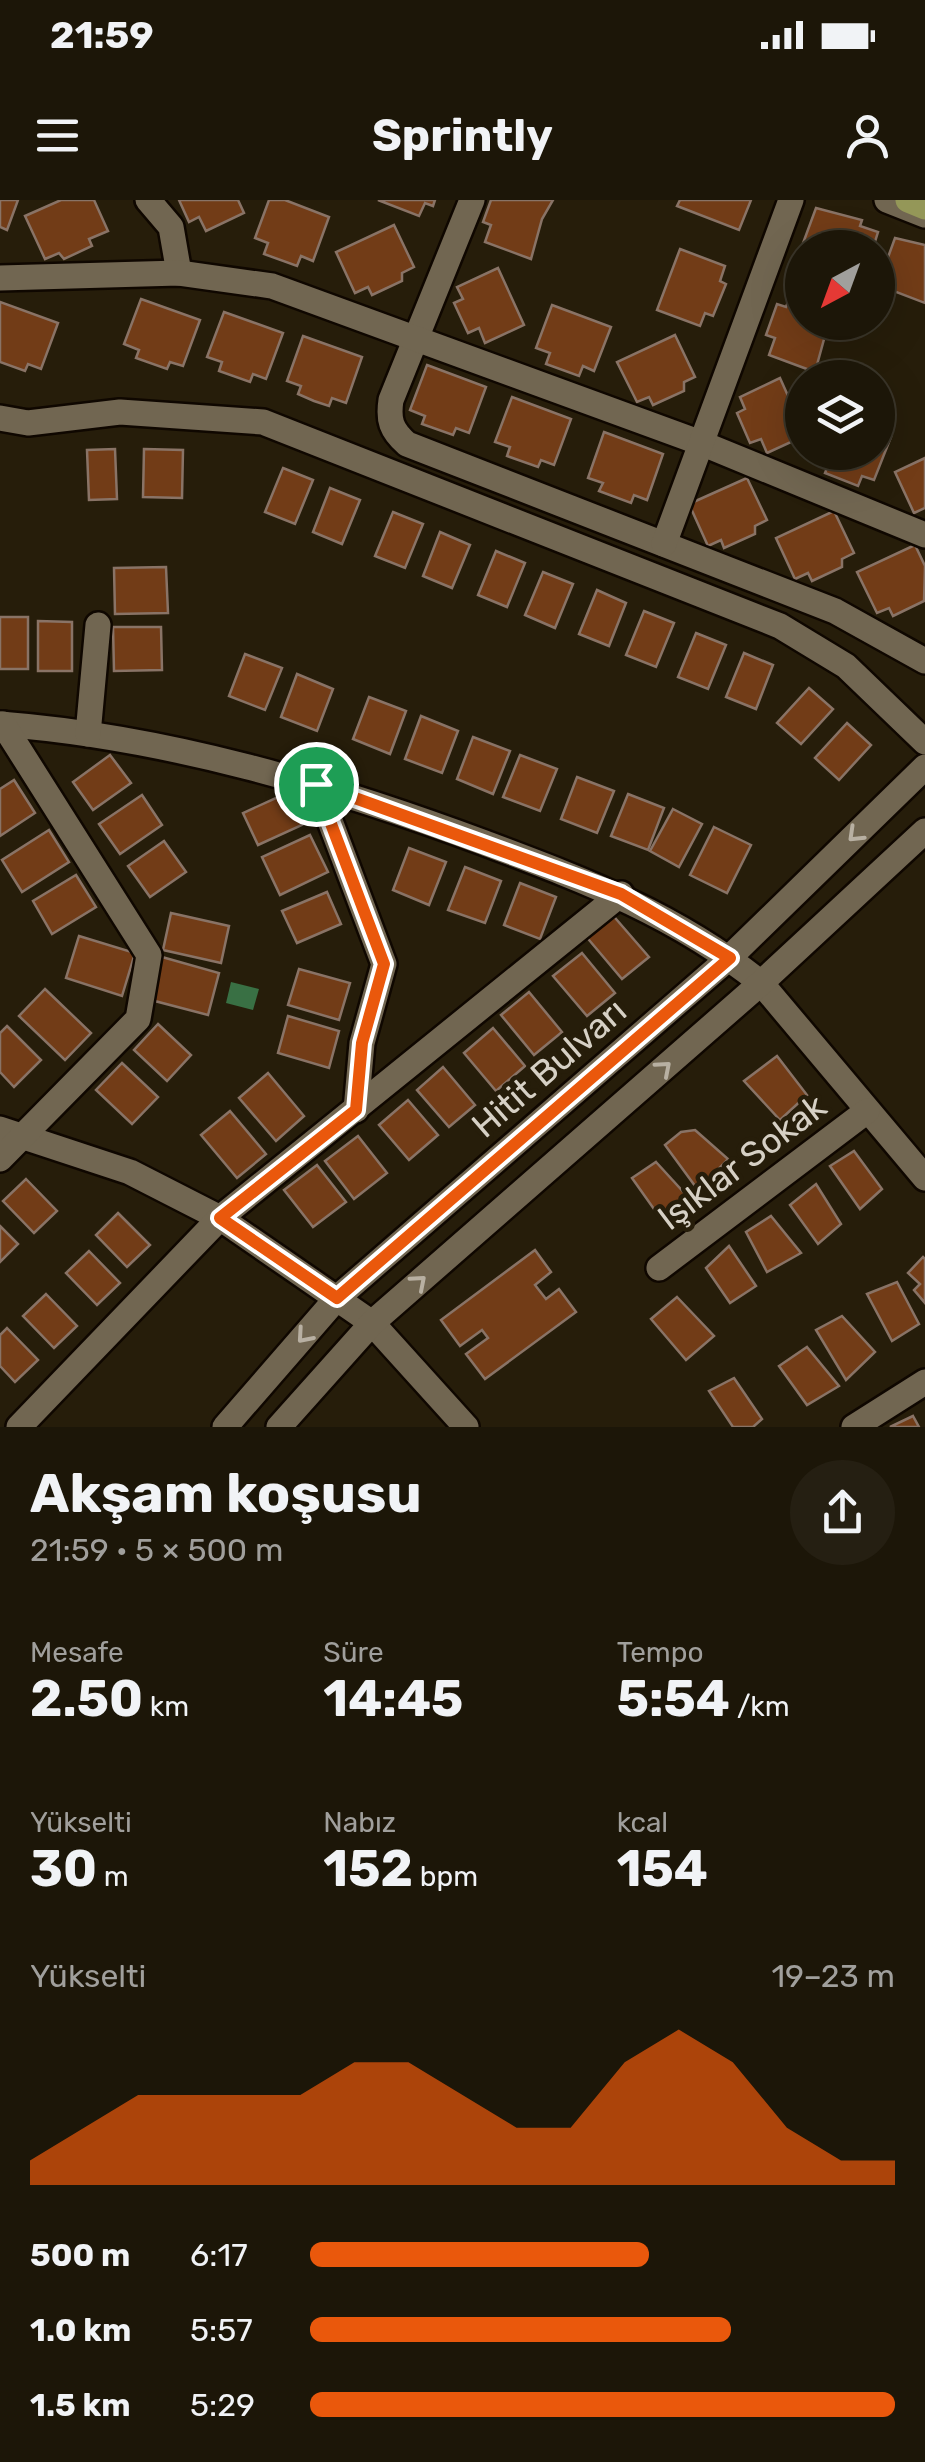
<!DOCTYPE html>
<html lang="tr">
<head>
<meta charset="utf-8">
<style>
  body { margin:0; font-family:Rubik,sans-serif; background:#251f12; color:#f1f3f6; height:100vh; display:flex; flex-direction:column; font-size:38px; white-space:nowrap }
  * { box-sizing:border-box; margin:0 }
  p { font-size:32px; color:#a09f9c }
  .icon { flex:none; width:55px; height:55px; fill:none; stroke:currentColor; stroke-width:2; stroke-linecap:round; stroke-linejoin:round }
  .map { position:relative; height:1227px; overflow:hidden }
  .details { display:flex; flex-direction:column; background:#1c1608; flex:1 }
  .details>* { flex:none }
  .needle { width:65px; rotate:221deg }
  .fabs { position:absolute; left:785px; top:30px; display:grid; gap:20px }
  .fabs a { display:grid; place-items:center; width:110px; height:110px; border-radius:50%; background:#1c1608; box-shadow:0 10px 40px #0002,0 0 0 2px #3a3529; font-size:50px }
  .pin { position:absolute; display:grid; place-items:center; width:85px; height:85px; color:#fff; margin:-42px; border:5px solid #fff; border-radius:50%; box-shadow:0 2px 10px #0007 }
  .round { display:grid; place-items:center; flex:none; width:105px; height:105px; border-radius:52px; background:#251f12 }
  .summary { display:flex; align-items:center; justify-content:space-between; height:170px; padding:0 30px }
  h1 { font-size:55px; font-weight:700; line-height:75px }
  .metrics { display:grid; grid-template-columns:repeat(3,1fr); gap:15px; height:170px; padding:10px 30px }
  .metrics div { display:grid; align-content:center }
  .metrics b { font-size:50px; font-weight:700 }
  .metrics small { font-size:28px; font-weight:400 }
  .metrics p { font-size:28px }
  .chart { height:280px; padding:20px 30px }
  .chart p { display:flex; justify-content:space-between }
  .chart svg { width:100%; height:180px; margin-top:10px; fill:#ea580c; opacity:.7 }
  ul { padding:0 30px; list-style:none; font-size:32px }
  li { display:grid; grid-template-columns:160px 120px 1fr; align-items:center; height:75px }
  li i { height:25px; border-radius:12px; background:#ea580c }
  .status { display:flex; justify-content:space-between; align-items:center; height:70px; padding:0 50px; background:#1c1608; direction:ltr }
  .status svg { height:28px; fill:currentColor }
  header { display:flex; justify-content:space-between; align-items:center; height:130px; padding:0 30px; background:#1c1608; font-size:45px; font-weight:700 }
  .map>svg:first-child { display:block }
  .water { fill:#397044 }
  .building { fill:#723c17; stroke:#897366; stroke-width:2.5 }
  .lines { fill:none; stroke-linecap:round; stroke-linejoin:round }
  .minor-casing { stroke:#0f0700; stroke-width:30 }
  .major-casing { stroke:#0f0700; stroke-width:30 }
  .minor { stroke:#716651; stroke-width:25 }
  .major { stroke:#949758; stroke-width:25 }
  .oneway { stroke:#b8b0a2 }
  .route-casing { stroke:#fff; stroke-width:20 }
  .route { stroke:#ea580c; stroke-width:12 }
  .labels { text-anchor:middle; stroke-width:9; stroke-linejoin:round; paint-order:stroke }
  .street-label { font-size:35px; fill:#d6d0c5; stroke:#261d0a }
</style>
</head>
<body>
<div class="status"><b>21:59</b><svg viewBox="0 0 49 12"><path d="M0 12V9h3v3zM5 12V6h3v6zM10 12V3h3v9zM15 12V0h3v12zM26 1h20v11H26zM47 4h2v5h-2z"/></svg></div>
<header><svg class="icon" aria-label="menu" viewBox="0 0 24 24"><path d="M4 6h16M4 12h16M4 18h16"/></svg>Sprintly<svg class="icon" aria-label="person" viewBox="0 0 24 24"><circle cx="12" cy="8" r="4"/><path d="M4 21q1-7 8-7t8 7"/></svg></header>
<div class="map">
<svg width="925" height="1227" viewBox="0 0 925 1227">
  <rect width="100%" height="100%" fill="#261d0a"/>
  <path class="water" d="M231,782L259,789L253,810L226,803Z"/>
  <g class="building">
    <path d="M0,0H18L7,30L0,27Z"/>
    <path d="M61,0H94L108,31L89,39L92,46L64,59L59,53L45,59L25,16Z"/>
    <path d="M179,0H238L244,13L206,31L199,17L189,22Z"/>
    <path d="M269,0H285L329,17L313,61L301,56L297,66L264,54L268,43L255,38Z"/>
    <path d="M378,0H435L433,6L425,3L419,16Z"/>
    <path d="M491,0H553L542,19L531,59L485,42L491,25L483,22Z"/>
    <path d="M680,0H751L739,30L677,6Z"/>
    <path d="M816,8L862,20L860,26L878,32L873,48H802V56L799,54Z"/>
    <path d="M394,25L414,67L402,73V81L372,95L368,87L355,93L336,52Z"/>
    <path d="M895,38L925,45V103L878,85Z"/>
    <path d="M680,49L725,66L720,81L726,84L713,116L705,113L700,126L657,110Z"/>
    <path d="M498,68L524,125L485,143L479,128L468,133L454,103L463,99L457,87Z"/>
    <path d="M791,94L802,98V122H833L826,132L815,172L769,155L775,138L766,135L777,104L786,107Z"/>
    <path d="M141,99L200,120L183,166L170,162L167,169L136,158L139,150L124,144Z"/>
    <path d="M0,102L58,123L41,169L28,164L25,171L0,162Z"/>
    <path d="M552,105L611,127L594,171L583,166L579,176L546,164L550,153L536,148Z"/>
    <path d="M224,112L283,133L266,179L253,174L250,182L219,171L222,162L207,157Z"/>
    <path d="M675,135L695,177L684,182V191L653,205L649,197L637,202L617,162Z"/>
    <path d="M303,136L362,157L346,203L332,198L329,206L314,201L298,194L301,186L287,181Z"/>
    <path d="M427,165L486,187L469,233L456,228L453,235L422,224L425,216L410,210Z"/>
    <path d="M780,178L802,227V237L767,253L761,239L750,243L737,213L745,209L740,197Z"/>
    <path d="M512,197L571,219L554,265L541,260L538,267L507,256L510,247L495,242Z"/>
    <path d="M604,232L663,254L647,300L634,295L631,303L599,291L603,283L588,278Z"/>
    <path d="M878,232L891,237L874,280L862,276L858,286L825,273L829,263L816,257L817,252H878Z"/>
    <path d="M115,249L117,299L89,300L87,250Z"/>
    <path d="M144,249L183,250L182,298L143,297Z"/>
    <path d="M925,258V308L914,313L895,272Z"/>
    <path d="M283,268L313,280L295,324L265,312Z"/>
    <path d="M747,278L767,320L755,326V334L724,348L721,340L708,346L689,304Z"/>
    <path d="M330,288L360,300L342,344L313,332Z"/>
    <path d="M834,311L854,353L842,359V367L812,381L808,373L795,379L776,338Z"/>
    <path d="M393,312L423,324L405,368L375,356Z"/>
    <path d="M440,332L470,345L452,388L423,376Z"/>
    <path d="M915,345L925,366L924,401L893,416L889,408L877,413L857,372Z"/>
    <path d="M496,351L525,363L507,407L478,395Z"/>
    <path d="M166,367L168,413L115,414L114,368Z"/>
    <path d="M543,372L573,384L555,428L525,415Z"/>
    <path d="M597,390L626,403L609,446L579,434Z"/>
    <path d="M644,411L674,423L656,467L626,455Z"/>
    <rect x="0" y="417" width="28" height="52"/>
    <path d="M38,421L72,422V471H38Z"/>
    <path d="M113,427H161L162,470L114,471Z"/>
    <path d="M696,433L726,445L708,489L678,477Z"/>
    <path d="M744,453L773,465L756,509L726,497Z"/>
    <path d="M245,454L282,468L265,510L229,496Z"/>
    <path d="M297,474L333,489L317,531L281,517Z"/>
    <path d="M809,488L833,509L801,544L777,523Z"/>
    <path d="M369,497L406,511L390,554L353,539Z"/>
    <path d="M421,516L458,531L442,573L405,559Z"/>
    <path d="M847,523L871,545L839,580L815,558Z"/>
    <path d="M473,537L510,551L493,594L457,579Z"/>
    <path d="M110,555L131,583L93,610L73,582Z"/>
    <path d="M520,555L557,569L540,611L503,597Z"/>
    <path d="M577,577L614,591L597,633L561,619Z"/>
    <path d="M14,580L35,613L0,636V589Z"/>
    <path d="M287,593L302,625L258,645L243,613Z"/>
    <path d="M628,594L664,608L648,650L611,636Z"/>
    <path d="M142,595L162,625L120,654L99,624Z"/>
    <path d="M673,609L702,624L679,667L650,651Z"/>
    <path d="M714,627L751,645L727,693L690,675Z"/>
    <path d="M49,630L69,662L22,692L2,660Z"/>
    <path d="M310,635L328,672L280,695L262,657Z"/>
    <path d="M164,641L186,672L150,697L128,666Z"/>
    <path d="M409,648L446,662L429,705L393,690Z"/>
    <path d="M465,667L501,681L485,723L448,710Z"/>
    <path d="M76,675L96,707L52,734L33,701Z"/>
    <path d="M520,683L556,697L540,739L504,725Z"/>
    <path d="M327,692L341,724L297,743L282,711Z"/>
    <path d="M610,712L649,757L622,779L584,734Z"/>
    <path d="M171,713L229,726L221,763L163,750Z"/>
    <path d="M79,736L135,753L122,796L66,778Z"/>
    <path d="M582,753L615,793L587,816L553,776Z"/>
    <path d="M162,757L219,773L208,815L151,800Z"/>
    <path d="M299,769L350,783L339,820L288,805Z"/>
    <path d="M45,789L91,833L65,860L19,816Z"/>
    <path d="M529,792L562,832L534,855L501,815Z"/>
    <path d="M288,816L339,831L329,868L278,853Z"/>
    <path d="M158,824L191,855L167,881L134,850Z"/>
    <path d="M7,826L41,860L14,887L0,872V833Z"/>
    <path d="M493,828L525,866L496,891L464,853Z"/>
    <path d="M777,856L807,895L780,920L744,881Z"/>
    <path d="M122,863L158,897L132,924L96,890Z"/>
    <path d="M443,867L475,905L449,927L417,890Z"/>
    <path d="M268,873L304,916L276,941L239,898Z"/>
    <path d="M408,900L438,935L409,960L379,925Z"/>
    <path d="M230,911L266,954L237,978L201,935Z"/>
    <path d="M695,930L728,959L698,990L665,945L681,932Z"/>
    <path d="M358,936L387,973L354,999L325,961Z"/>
    <path d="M854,951L882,989L860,1009L830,966Z"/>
    <path d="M656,962L687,996L661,1019L632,978Z"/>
    <path d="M317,965L346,1002L313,1027L284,990Z"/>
    <path d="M26,979L57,1011L34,1033L3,1001Z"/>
    <path d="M816,984L841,1024L818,1044L790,1005Z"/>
    <path d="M118,1013L150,1045L127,1067L96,1035Z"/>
    <path d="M771,1016L801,1053L767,1072L746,1032Z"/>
    <path d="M0,1026L18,1044L0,1062Z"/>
    <path d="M729,1046L756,1086L730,1103L706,1068Z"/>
    <path d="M535,1050L551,1072L535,1085L546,1099L559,1089L576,1112L485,1179L466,1154L488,1138L482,1130L460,1146L441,1120Z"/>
    <path d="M89,1051L120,1083L97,1105L66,1073Z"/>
    <path d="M923,1057L925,1059V1103L914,1090L920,1084L908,1073Z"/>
    <path d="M897,1082L919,1124L892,1141L867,1094Z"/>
    <path d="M46,1094L77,1126L54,1148L23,1116Z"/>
    <path d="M677,1097L714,1136L686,1160L651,1119Z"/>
    <path d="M842,1116L875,1152L846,1180L816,1130Z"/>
    <path d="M7,1128L38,1160L15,1182L0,1166V1135Z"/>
    <path d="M807,1147L839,1186L807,1205L779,1166Z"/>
    <path d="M734,1178L762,1219L753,1227H733L709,1191Z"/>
    <path d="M913,1216L919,1227H890Z"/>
  </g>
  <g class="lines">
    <defs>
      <g id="minor">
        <path d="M148,0L171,27L179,73"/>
        <path d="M472,0L391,200C388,220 391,230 407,244L835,411L925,461"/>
        <path d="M887,0L925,15"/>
        <path d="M0,78L179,73L272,86L701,243L925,335"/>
        <path d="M0,218L28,223L120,212L263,222L780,426L846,466L925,542"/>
        <path d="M664,344L791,0"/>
        <path d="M0,524C167,537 329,585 485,643C586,681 675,714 761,783L925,978"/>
        <path d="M88,534L98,425"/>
        <path d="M316,584L384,764L362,843L356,910"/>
        <path d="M0,929L130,972L220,1018L372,1123L466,1227"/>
        <path d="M0,959L138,819L149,755L3,524"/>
        <path d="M659,1068L867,911"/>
        <path d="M19,1227L220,1018L621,694"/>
        <path d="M225,1227L337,1098L729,758L925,567"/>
        <path d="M279,1227L372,1123L761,783L925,631"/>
        <path d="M854,1227L925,1182"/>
      </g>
      <path id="major" d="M908,0L925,7"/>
    </defs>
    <use href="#minor" class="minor-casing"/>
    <use href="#major" class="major-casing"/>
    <use href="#minor" class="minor"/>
    <use href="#major" class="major"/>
  </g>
  <defs><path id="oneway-chevron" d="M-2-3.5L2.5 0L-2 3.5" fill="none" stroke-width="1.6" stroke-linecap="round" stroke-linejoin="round" transform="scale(2.5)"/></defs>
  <g class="oneway">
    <use href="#oneway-chevron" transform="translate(855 635) rotate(136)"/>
    <use href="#oneway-chevron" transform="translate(664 868) rotate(-41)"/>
    <use href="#oneway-chevron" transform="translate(419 1082) rotate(-41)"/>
    <use href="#oneway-chevron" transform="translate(304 1136) rotate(131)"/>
  </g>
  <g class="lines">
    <defs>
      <path id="route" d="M316,584L621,694L730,758L337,1098L220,1018L356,910L362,843L384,764Z"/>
    </defs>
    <use href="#route" class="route-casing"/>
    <use href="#route" class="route"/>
  </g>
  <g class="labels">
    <g class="street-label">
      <text transform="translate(549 868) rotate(-41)" y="12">Hitit Bulvarı</text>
      <text transform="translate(742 962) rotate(-37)" y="12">Işıklar Sokak</text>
    </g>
  </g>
</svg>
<div class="fabs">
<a><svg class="needle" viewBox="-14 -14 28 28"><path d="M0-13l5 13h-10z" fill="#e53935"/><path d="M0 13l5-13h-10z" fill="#a09f9c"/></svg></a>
<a><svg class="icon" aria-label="layers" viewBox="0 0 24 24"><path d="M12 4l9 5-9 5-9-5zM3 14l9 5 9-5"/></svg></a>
</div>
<div class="pin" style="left:316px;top:584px;background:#1e9e55"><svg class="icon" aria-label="arrive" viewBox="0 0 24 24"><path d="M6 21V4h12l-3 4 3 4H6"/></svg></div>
</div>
<section class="details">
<div class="summary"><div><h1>Akşam koşusu</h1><p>21:59 · 5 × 500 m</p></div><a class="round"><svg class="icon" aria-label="share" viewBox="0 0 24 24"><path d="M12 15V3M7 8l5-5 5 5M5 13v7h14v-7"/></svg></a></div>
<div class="metrics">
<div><p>Mesafe</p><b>2.50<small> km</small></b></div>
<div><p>Süre</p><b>14:45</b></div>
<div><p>Tempo</p><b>5:54<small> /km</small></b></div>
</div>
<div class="metrics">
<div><p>Yükselti</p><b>30<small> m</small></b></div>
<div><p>Nabız</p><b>152<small> bpm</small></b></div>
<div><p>kcal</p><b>154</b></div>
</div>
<div class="chart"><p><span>Yükselti</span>19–23 m</p>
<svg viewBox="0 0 160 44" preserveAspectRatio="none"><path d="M0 44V38L10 30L20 22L30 22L40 22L50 22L60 14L70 14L80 22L90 30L100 30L110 14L120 6L130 14L140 30L150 38L160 38V44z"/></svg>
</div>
<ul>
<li><b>500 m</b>6:17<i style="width:58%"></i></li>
<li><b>1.0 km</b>5:57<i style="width:72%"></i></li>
<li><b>1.5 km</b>5:29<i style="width:100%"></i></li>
</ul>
</section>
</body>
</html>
